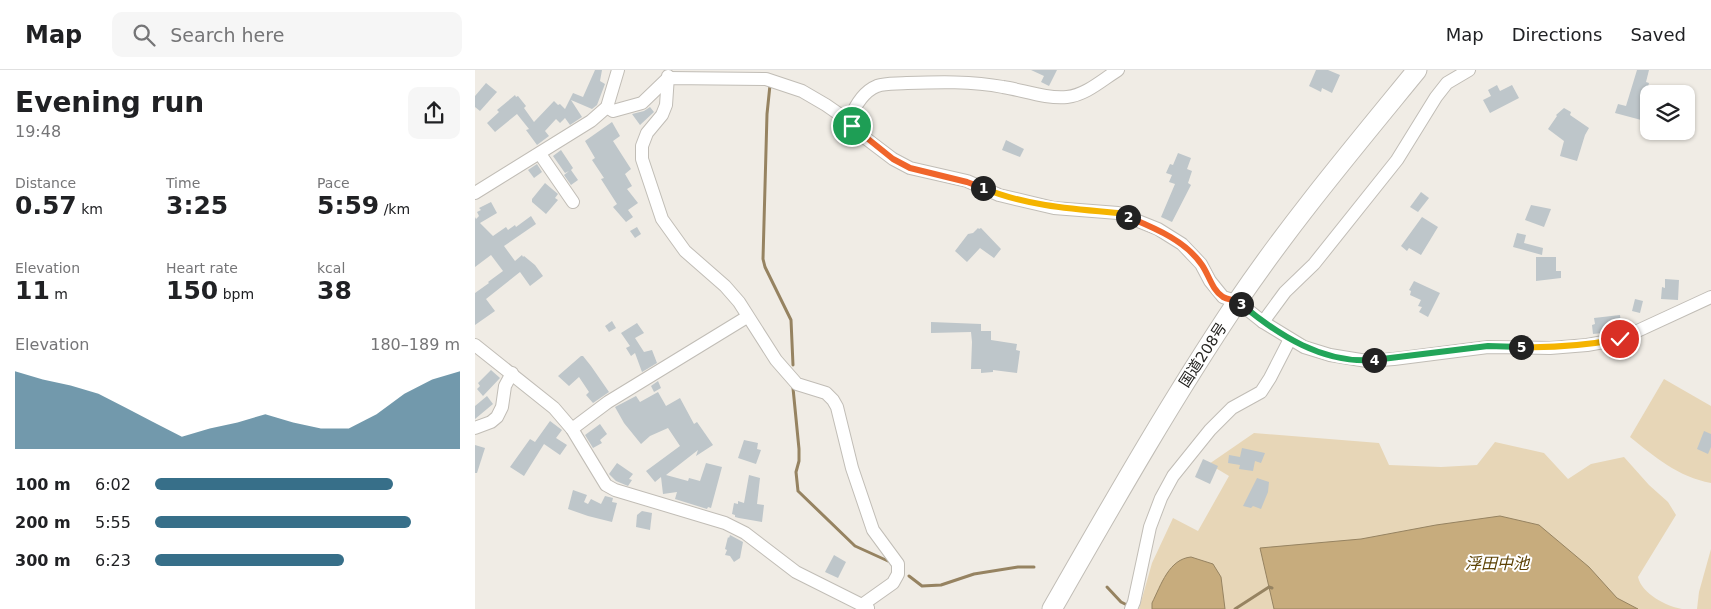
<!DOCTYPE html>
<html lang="en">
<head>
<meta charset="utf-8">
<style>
  body { margin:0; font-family:"DejaVu Sans","Noto Sans JP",sans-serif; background:#f6f6f6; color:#202124; height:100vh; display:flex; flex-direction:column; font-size:19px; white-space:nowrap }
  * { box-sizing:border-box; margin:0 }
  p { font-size:16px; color:#757577 }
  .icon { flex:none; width:28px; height:28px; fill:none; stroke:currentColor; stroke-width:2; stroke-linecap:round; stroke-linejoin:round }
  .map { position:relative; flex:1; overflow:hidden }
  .sheet { display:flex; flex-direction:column; background:#fff; width:475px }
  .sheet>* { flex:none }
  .buttons { position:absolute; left:1165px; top:15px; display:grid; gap:10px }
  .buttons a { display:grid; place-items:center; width:55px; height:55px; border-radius:10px; background:#fff; box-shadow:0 1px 4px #0004; font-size:25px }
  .pin { position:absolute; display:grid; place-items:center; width:42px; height:42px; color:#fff; margin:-21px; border:2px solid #fff; border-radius:50%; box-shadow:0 1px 5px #0007 }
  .km { position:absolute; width:25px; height:25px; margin:-12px; border-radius:50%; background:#222; color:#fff; font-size:14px; line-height:25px; text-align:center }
  .round { display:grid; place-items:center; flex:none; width:52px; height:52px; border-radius:10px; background:#f6f6f6 }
  .head { display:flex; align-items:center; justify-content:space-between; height:85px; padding:0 15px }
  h1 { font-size:28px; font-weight:700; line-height:38px }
  .figures { display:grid; grid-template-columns:repeat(3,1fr); gap:8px; height:85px; padding:5px 15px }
  .figures div { display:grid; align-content:center }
  .figures b { font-size:25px; font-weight:700 }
  .figures small { font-size:14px; font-weight:400 }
  .figures p { font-size:14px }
  .chart { height:140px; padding:10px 15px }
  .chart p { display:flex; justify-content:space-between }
  .chart svg { width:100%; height:90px; margin-top:5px; fill:#376f89; opacity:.7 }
  ul { padding:0 15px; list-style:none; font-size:16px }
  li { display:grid; grid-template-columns:80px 60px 1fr; align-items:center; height:38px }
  li i { height:12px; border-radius:6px; background:#376f89 }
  header { display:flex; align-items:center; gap:30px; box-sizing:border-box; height:70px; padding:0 25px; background:#fff; border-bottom:1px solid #e0e0e0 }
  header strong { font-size:24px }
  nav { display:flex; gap:28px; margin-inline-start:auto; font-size:18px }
  .search { width:350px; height:45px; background:#f6f6f6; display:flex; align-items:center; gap:12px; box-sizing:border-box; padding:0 18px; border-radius:10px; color:#757577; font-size:19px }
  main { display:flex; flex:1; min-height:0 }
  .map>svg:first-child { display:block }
  .green { fill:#e7d6b7 }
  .water { fill:#c7ac7d; stroke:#968361 }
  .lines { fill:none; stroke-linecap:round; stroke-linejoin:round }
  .stream { stroke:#968361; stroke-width:3 }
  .building { fill:#bec6ca }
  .minor-casing { stroke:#c1bdb6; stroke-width:14 }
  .highway-casing { stroke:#c1bdb6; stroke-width:21 }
  .minor { stroke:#fff; stroke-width:12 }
  .highway { stroke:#fff; stroke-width:19 }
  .split-1-casing { stroke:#fff; stroke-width:10 }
  .split-2-casing { stroke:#fff; stroke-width:10 }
  .split-3-casing { stroke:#fff; stroke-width:10 }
  .split-4-casing { stroke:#fff; stroke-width:10 }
  .split-5-casing { stroke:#fff; stroke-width:10 }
  .split-6-casing { stroke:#fff; stroke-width:10 }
  .split-1 { stroke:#f0652b; stroke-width:6 }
  .split-2 { stroke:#f5b400; stroke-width:6 }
  .split-3 { stroke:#f0652b; stroke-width:6 }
  .split-4 { stroke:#22a559; stroke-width:6 }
  .split-5 { stroke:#22a559; stroke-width:6 }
  .split-6 { stroke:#f5b400; stroke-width:6 }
  .labels { text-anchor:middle; stroke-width:4; stroke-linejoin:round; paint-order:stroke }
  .street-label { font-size:15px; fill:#242320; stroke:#fff }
  .water-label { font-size:16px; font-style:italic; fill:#5d4205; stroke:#fff }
</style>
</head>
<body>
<header>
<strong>Map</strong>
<div class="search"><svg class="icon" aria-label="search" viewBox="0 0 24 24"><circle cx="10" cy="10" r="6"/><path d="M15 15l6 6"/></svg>Search here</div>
<nav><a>Map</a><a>Directions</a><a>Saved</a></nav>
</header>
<main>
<section class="sheet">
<div class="head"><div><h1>Evening run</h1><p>19:48</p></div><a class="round"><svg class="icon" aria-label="share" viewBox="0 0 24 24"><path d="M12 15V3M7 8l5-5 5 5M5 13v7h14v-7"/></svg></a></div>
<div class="figures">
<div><p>Distance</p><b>0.57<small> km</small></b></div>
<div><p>Time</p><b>3:25</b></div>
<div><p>Pace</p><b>5:59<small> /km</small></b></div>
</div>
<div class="figures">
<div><p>Elevation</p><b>11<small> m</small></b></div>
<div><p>Heart rate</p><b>150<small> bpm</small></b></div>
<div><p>kcal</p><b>38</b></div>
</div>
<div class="chart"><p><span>Elevation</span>180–189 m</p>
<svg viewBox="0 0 160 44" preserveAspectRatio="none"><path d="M0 44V6L10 10L20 13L30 17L40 24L50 31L60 38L70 34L80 31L90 27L100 31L110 34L120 34L130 27L140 17L150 10L160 6V44z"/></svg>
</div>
<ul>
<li><b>100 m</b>6:02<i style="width:78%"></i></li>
<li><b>200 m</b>5:55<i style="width:84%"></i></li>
<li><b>300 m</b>6:23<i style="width:62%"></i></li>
</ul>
</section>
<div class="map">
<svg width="1236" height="539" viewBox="0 0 1236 539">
  <rect width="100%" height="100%" fill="#f0ece5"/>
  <g class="green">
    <path d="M1189,309L1236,336V413C1203,407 1180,387 1155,367Z"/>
    <path d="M779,363L904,373L914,395L966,397L1002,395L1020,372L1069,383L1093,409L1116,394L1149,387L1174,415L1193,432L1201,445L1163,507C1167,524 1191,536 1207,539H664L677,493L698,448L723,461L754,406L734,394Z"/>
    <path d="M1236,479V539H1222L1224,522Z"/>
  </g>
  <g class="water">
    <path d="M1025,446L1064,455L1114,497L1142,528L1163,539H799L785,478L886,469L961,455Z"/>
    <path d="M716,487L738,494L746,507L750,539H677V533C686,515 694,489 716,487Z"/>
  </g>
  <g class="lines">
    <g class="stream">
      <path d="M295,15L292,44L288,189L290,197L316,250L318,295"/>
      <path d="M318,318L324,379V391L321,402L323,421L380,476L413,491"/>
      <path d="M434,506L447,516L466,515L499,504L543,497H559"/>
      <path d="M632,517L646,532L654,536"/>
      <path d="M760,539L794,517L797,518"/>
    </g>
  </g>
  <g class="building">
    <path d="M120,0H127L125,11L130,14L122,35L117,39L96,30L107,47L95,55L90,48L85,53L81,49L70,61L74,66L62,75L51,60L54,59L42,44L20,62L12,53L24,42L22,40L40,25L41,27L43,26L51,36L49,38L59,52L79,31L83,35L85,34L90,39L98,23L108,27Z"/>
    <path d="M556,0H582L574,16L566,12L569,6Z"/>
    <path d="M841,0H853L865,5L857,23L847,18L846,22L834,16Z"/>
    <path d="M1162,0H1174L1171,12L1174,13L1167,40L1172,41L1170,51L1140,43L1143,34L1151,36Z"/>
    <path d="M11,13L22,22L5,41L0,37V26Z"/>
    <path d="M1022,15L1025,21L1037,15L1044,28L1015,43L1008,30L1016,26L1013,20Z"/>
    <path d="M175,37L179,42L165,55L157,44L169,41Z"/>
    <path d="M1089,38L1096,42L1095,45L1114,58L1110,65L1102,91L1085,86L1089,71L1073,59L1082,46L1081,45Z"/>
    <path d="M137,52L145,66L138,71L156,99L150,104L157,116L152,119L163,133L153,140L158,147L151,152L138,137L142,134L126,109L129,108L117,90L120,88L110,71Z"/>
    <path d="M531,70L549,79L545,87L527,80Z"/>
    <path d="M86,80L98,98L96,100L103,110L96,115L89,105L94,101L90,103L78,86Z"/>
    <path d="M703,83L716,88L712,99L717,101L713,113L716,115L697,152L686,147L700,114L694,112L697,105L691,103L695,94L698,95Z"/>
    <path d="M62,94L67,102L59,108L53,100Z"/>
    <path d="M70,113L83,124L80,128L83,130L71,144L57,132V129Z"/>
    <path d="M946,122L954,128L943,142L935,137Z"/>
    <path d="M16,132L22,143L5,153L18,166L31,157L33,160L40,155L41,157L56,146L61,154L29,176L40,191L47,185L48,187L49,186L60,195L68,206L55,216L45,202L11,229L20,241L0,255V223L14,213L13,212L28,201L16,185L0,197V147L1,149L4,146L2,142L6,140L4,138Z"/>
    <path d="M1056,135L1076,139L1069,157L1050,150Z"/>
    <path d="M947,147L963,157L946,185L934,178L932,181L926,176Z"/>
    <path d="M162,157L166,164L160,168L155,161Z"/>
    <path d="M503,158L504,159L506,158L526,179L519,188L505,178L492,192L480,181L493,164L498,163Z"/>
    <path d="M1042,163L1051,165L1049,173L1068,178L1067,185L1038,177Z"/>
    <path d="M1061,187H1081V201H1086V208L1061,211Z"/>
    <path d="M1190,209L1204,210L1203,230L1186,229L1187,217L1190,218Z"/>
    <path d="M939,211L965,223L953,247L944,242L947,237L943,236L946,230L935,225L936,221L934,220Z"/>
    <path d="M1160,229L1168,231L1165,243L1157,241Z"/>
    <path d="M1145,245L1146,254L1136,256L1137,262L1118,264L1117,255L1120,254L1119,248Z"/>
    <path d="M137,251L141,258L134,262L130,256Z"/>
    <path d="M456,252L506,254V261H516V270L542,274L541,280L545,281L542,303L518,300V302L506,303V299H496L497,272L496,262L456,263Z"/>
    <path d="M162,253L169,263L160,268L169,282L177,280L182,293L167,302L160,283L156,286L151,278L155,276L146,263Z"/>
    <path d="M106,286H108L116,296L134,322L118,333L111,325L114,322L104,307L94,316L83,306Z"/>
    <path d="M16,300L25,308L8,326L2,319L5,316L3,313Z"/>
    <path d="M183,311L186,318L179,322L176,316Z"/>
    <path d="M183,322L191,336L205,328L219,354L222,352L238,375L221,386L223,380L191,405L213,411L214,408L225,411L231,393L247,397L236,438L233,437L232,439L200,429L202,422L188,424L186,407L180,412L171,401L205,376L193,358L175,366L166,374L149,353L140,337L161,326L165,332Z"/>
    <path d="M12,326L18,334L0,349V336Z"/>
    <path d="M75,351L87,360L81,368L92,375L85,385L69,374L49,406L35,397L55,369L60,372Z"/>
    <path d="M125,354L132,364L125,370L127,373L118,378L110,365Z"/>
    <path d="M1229,361L1236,364V377L1233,384L1222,379Z"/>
    <path d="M269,370L283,373L282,379L286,380L281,394L263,388Z"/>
    <path d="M0,375L10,378L2,403H0Z"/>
    <path d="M767,378L790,383L786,393L780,391L778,401L764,399L765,395L753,393L754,385L765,387Z"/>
    <path d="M728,389L743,396L735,414L720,407Z"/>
    <path d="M142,393L158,404L154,409L157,410L153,416L141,411L134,404Z"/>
    <path d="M274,405L285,408L282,434L289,435L287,452L264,448L260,447V445L257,444L259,433L263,434V431L269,433Z"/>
    <path d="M782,408L794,412L793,422L786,439L778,436L776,438L768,436Z"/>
    <path d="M98,420L112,425L109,432L113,434L116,429L126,434L130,426L138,428L137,432L142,433L137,452L113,446L93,439Z"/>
    <path d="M167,441L177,443L175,460L161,457L162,445Z"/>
    <path d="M255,465L268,472L265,488L259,492L255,486L250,485L252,480L250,479L253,467L254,468Z"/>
    <path d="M359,485L371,492L363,508L350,502Z"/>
  </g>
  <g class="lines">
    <defs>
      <g id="minor">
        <path d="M193,6L191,35L187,45L172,63L167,76V89L187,149L210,181L250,216L264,232L301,290L322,314L351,323L358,330L362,337L377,398L398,460L423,494V504L418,513L387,535"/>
        <path d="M132,37L138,41L167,33L193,8L291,9L327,21L351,35L374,51L385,64L418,89L435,98L492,111L524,125L579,138L643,143L683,159L707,174L726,194L735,211L748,227L763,232L788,252L829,277L855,285L892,291L919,289L1013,277L1075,278L1112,275L1145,269L1236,227"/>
        <path d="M374,51C379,38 387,22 402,16C411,13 422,14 432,13C463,12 497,11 528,17C548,20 571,29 592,27C611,25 627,10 643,0"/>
        <path d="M65,84L98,132"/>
        <path d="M0,123L116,51L132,37L143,0"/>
        <path d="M788,252L810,222L839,194L922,90L961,27L972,13L994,0"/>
        <path d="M0,275L79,338L97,359L131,415L140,420L250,453L270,463L321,502L393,538"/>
        <path d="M0,358L16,352L22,347L27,337L30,316L37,303"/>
        <path d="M97,359L133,332L272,247"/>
        <path d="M656,539L659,532L675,457L686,428L698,406L735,360L757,338L786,322L795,308L815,269"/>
      </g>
      <path id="highway" d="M577,539C636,436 695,332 762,232C817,151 880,76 942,0"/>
    </defs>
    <use href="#minor" class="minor-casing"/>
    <use href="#highway" class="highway-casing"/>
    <use href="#minor" class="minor"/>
    <use href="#highway" class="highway"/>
  </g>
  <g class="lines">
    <defs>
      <path id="split-1" d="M377,56L418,89L435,98L492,112L508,118"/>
      <path id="split-2" d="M508,118C551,136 597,139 643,143L653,147"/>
      <path id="split-3" d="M653,147C679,158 710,170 727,195C734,205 737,220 748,227C754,230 761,230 766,234"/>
      <path id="split-4" d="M766,234C803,265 848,294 899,290"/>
      <path id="split-5" d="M899,290L1013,276L1046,277"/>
      <path id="split-6" d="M1046,277C1080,278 1112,275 1145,269"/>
    </defs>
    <use href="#split-1" class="split-1-casing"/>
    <use href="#split-2" class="split-2-casing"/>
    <use href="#split-3" class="split-3-casing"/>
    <use href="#split-4" class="split-4-casing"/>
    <use href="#split-5" class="split-5-casing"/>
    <use href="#split-6" class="split-6-casing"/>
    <use href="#split-1" class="split-1"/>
    <use href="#split-2" class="split-2"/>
    <use href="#split-3" class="split-3"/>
    <use href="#split-4" class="split-4"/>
    <use href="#split-5" class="split-5"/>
    <use href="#split-6" class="split-6"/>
  </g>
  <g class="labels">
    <g class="street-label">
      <text transform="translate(728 285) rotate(-57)" y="5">国道208号</text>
    </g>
    <g class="water-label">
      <text x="1022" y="499">浮田中池</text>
    </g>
  </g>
</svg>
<div class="buttons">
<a><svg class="icon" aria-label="layers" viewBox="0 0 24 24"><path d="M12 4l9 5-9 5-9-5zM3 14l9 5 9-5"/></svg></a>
</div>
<div class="pin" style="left:377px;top:56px;background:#1e9e55"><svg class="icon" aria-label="arrive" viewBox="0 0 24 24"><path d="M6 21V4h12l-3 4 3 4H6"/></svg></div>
<div class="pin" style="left:1145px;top:269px;background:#d93025"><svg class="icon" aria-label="check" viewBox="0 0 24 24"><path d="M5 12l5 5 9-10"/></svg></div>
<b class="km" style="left:508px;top:118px">1</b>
<b class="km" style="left:653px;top:147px">2</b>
<b class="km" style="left:766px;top:234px">3</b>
<b class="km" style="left:899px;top:290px">4</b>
<b class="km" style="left:1046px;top:277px">5</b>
</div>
</main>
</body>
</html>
